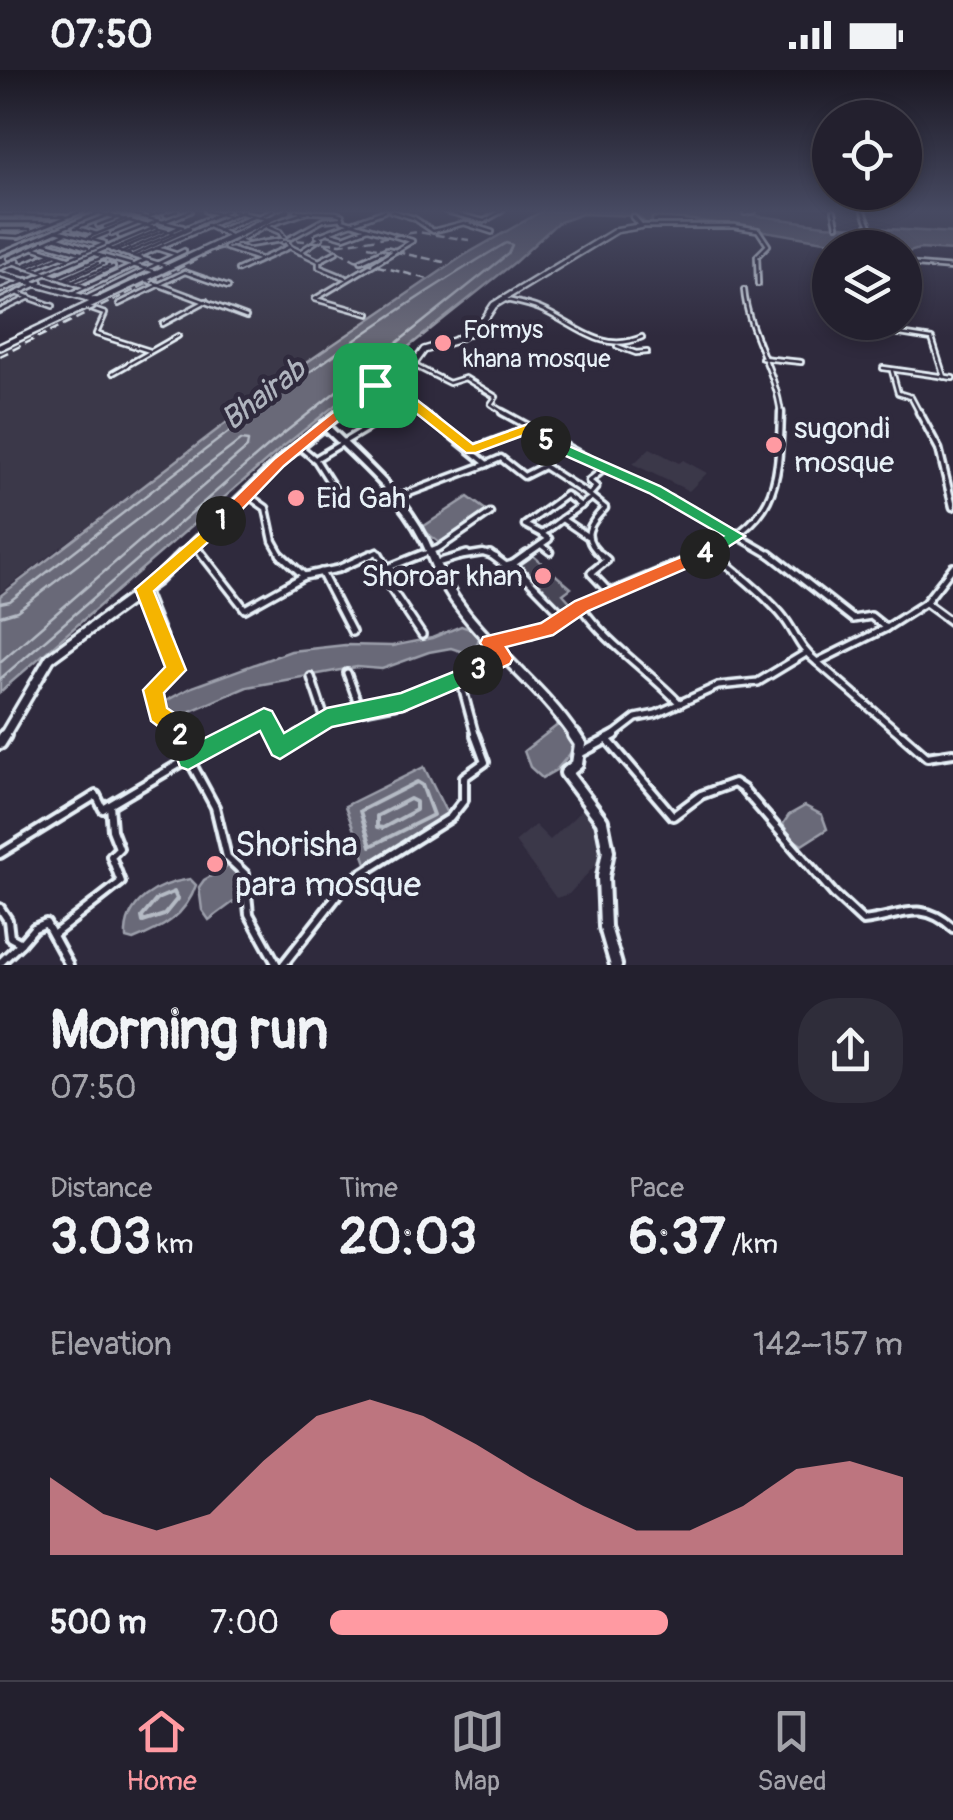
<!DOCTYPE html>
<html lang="en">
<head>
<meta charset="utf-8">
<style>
  body { margin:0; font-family:Pangolin,sans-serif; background:#2f2d3a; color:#f1f3f6; height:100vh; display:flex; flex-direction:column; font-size:38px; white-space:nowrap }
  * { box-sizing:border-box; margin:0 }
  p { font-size:32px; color:#a3a3aa }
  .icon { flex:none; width:55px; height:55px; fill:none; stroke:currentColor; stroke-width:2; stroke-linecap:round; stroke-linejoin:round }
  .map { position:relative; height:895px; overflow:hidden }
  .panel { display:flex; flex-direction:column; background:#23202e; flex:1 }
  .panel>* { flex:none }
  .tools { position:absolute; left:812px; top:30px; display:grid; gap:20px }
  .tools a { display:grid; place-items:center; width:110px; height:110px; border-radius:50%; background:#23202e; box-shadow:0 5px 15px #0003,0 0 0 2px #403e4a; font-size:50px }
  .pin { position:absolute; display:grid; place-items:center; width:85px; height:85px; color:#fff; margin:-42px; border-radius:20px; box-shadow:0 5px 15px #0006 }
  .km { position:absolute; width:50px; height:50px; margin:-25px; border-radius:50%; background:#222; color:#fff; font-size:28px; line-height:50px; text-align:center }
  .round { display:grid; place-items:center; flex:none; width:105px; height:105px; border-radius:40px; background:#2f2d3a }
  .overview { display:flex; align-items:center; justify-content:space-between; height:170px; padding:0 50px }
  h1 { font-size:55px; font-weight:700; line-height:75px }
  .figures { display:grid; grid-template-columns:repeat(3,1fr); gap:15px; height:170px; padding:10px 50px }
  .figures div { display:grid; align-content:center }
  .figures b { font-size:50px; font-weight:700 }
  .figures small { font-size:28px; font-weight:400 }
  .figures p { font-size:28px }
  .chart { height:280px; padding:20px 50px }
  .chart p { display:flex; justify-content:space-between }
  .chart svg { width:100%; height:180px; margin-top:10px; fill:#ff9aa2; opacity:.7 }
  ul { padding:0 50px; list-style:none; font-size:32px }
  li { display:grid; grid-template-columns:160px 120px 1fr; align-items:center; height:75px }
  li i { height:25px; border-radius:12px; background:#ff9aa2 }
  .status { display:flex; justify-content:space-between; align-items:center; height:70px; padding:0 50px; background:#23202e; direction:ltr }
  .status svg { height:28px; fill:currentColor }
  .dock { display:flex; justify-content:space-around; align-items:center; height:140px; border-top:2px solid #403e4a; background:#23202e; font-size:28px; color:#a3a3aa }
  .dock a { display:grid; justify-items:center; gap:5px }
  .dock .current { color:#ff9aa2 }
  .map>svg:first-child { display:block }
  .built { fill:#3b3749 }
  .green { fill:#464455; stroke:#979aa6; stroke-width:2.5 }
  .water { fill:#696978; stroke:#9c9fab; stroke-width:2.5 }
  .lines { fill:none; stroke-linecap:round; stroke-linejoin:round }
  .shore-far1 { stroke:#b5bbc5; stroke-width:2.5 }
  .shore { stroke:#b5bbc5; stroke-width:4 }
  .minor-far3-casing { stroke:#e8f1f8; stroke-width:8 }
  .minor-far2-casing { stroke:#e8f1f8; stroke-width:11 }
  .minor-far1-casing { stroke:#e8f1f8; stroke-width:12 }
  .minor-casing { stroke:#e8f1f8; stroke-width:14 }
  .tertiary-far4-casing { stroke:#e8f1f8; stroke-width:9 }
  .tertiary-far3-casing { stroke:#e8f1f8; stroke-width:10 }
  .tertiary-far2-casing { stroke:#e8f1f8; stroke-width:14 }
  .tertiary-far1-casing { stroke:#e8f1f8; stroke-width:15 }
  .tertiary-casing { stroke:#e8f1f8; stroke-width:18 }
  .secondary-casing { stroke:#e8f1f8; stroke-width:10 }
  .minor-far3 { stroke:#2f2a3d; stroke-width:2.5 }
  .minor-far2 { stroke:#2f2a3d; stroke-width:4 }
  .minor-far1 { stroke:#2f2a3d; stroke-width:5 }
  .minor { stroke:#2f2a3d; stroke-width:6 }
  .tertiary-far4 { stroke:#2f2a3d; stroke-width:4 }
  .tertiary-far3 { stroke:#2f2a3d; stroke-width:5 }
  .tertiary-far2 { stroke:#2f2a3d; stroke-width:6 }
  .tertiary-far1 { stroke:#2f2a3d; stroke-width:8 }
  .tertiary { stroke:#2f2a3d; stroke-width:10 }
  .secondary { stroke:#2f2a3d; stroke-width:5 }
  .rail { stroke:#e8f1f8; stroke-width:2.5; stroke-dasharray:9 5; stroke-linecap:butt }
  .split-1 { fill:#f0652b; stroke:#fff; stroke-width:2.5 }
  .split-2 { fill:#f5b400; stroke:#fff; stroke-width:2.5 }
  .split-3 { fill:#22a559; stroke:#fff; stroke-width:2.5 }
  .split-4 { fill:#f0652b; stroke:#fff; stroke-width:2.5 }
  .split-5 { fill:#22a559; stroke:#fff; stroke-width:2.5 }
  .split-6 { fill:#f5b400; stroke:#fff; stroke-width:2.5 }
  .poi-dot { fill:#ff9aa2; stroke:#2f2a3d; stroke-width:4 }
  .labels { text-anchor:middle; stroke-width:9; stroke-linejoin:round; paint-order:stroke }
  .far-poi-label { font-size:25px; fill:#e8f1f8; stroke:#2f2a3d; text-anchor:start }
  .poi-label { font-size:30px; fill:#e8f1f8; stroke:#2f2a3d; text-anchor:start }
  .water-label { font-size:32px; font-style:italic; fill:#afb4be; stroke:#2f2a3d }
  .near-poi-label { font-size:35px; fill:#e8f1f8; stroke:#2f2a3d; text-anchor:start }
</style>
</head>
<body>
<div class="status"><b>07:50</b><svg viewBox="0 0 49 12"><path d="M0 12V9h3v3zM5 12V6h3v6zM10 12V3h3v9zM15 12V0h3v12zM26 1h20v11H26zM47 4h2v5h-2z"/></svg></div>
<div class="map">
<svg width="953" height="895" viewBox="0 0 953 895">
  <rect width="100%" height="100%" fill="#2f2a3d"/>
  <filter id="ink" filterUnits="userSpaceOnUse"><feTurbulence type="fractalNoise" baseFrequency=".01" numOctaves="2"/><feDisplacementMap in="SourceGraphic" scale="20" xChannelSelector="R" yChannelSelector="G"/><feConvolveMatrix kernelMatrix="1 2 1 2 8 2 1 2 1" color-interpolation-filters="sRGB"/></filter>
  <g filter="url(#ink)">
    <g class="built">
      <path d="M389,141H542L294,301L0,523V278L231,167L238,170L265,156L318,170L327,162Z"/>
      <path d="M724,141H953V163L824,155Z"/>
      <path d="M650,378L679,393L683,390L707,403L689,421L633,394Z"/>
      <path d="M586,736L596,747L603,778L600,790L569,824L556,828L515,772L535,755L550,770Z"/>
    </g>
    <path class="green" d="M531,484L571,518L563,524L574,536L563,543L517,494Z"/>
    <g class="water">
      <path d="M542,141H724L824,155L953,163V181L919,179L906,183L905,178C818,177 737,150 652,147V154H646L638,146L582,144L557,153L515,192L279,380L0,622V526L294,301L463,186Z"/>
      <path d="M468,427L490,443L442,475L421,458Z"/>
      <path d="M461,556L470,559L479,569L476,576L463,582L451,578L429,582L382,599L357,597L247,617L172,649L164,646L160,638L164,632L192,617L291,581L345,575L392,576L432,568Z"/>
      <path d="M559,654L568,664L574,679L556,700L542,708L530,697L524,681Z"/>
      <path d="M424,697L449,748L366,793L345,736Z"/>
      <path d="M805,736L822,745L827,759L802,775L790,767L783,754L789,745Z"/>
      <path d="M229,796L242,811L243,825L209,850L202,840L199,817L204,810Z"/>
      <path d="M190,809L196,815C186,846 161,859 133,870L126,868C124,831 158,814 190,809Z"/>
    </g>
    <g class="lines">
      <g class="shore-far1">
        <path d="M0,533L10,531C172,406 329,277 506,173L512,175L508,184L273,372L0,609"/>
        <path d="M0,546L17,541L241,370L248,371L247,378L0,592"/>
      </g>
      <g class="shore">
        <path d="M417,712L422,715L433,745L371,776L360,741Z"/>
        <path d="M410,729L416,732V740L383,758L377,757V746Z"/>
        <path d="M174,822L177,829L164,845L143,852L142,847L157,829Z"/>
      </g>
      <defs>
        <g id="minor-far3">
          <path d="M92,141L174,163"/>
          <path d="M120,141L183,157"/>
          <path d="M138,141L154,145"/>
          <path d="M206,141L229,146"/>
          <path d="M233,141L267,149"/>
          <path d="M295,141L336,143L342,145V150L412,171L315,229L369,244"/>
          <path d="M391,141L414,148L433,161L464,153L492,162"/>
          <path d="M445,141L484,151L502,141"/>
          <path d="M834,141L837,155"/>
          <path d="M864,141L870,156"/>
          <path d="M745,143L754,141"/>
          <path d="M0,145L65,146"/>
          <path d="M166,145L177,141"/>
          <path d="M150,146L165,141"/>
          <path d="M259,147L273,141"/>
          <path d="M0,152H50"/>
          <path d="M163,152L190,141"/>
          <path d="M98,155L119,147"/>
          <path d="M207,155L230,166"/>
          <path d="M641,156H734L758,160L768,175L757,186L758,214"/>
          <path d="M105,157L126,149"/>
          <path d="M268,157L280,162L290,177L319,191V197L346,208"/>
          <path d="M75,158L111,144"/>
          <path d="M77,158L97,164"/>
          <path d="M0,159H30"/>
          <path d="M56,160L104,173"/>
          <path d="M218,161L255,146"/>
          <path d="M330,163L344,167L368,158"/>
          <path d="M112,164L139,153"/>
          <path d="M0,165L19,166L82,141"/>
          <path d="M120,166L158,151"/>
          <path d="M55,167L88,178"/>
          <path d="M89,167L131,150"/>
          <path d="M93,169L108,163"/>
          <path d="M238,171L249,175L281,170"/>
          <path d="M43,172L81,183"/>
          <path d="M283,172L323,150L343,148"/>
          <path d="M854,175L869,178"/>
          <path d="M35,178L68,188"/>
          <path d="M107,178L169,197"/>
          <path d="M156,178L175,184"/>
          <path d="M111,180L158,160"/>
          <path d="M116,181L163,161"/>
          <path d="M300,182L321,168L317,166L384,141"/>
          <path d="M121,183L180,157"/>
          <path d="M0,184L103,141"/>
          <path d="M95,184L157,202"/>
          <path d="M126,184L226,141"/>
          <path d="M131,186L190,159"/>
          <path d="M136,187L243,141"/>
          <path d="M9,188L66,163"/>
          <path d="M260,189L226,178L265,156L310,141"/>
          <path d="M319,191L336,182"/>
          <path d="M361,191L387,179L395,181"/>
          <path d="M13,192L87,217"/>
          <path d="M827,193L830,190"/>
          <path d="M905,194L953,198"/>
          <path d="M24,195L52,183"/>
          <path d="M26,197L54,185"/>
          <path d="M0,198L18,191"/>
          <path d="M33,198L61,186"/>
          <path d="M238,200L289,177"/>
          <path d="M39,201L104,174"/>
          <path d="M57,207L103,187"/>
          <path d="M63,209L98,193"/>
          <path d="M144,209L246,247"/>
          <path d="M31,210L156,157"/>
          <path d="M67,210L103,194"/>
          <path d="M72,212L109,196"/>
          <path d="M77,214L113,197"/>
          <path d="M744,220C748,264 776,300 781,344"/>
          <path d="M0,221L27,210"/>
          <path d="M17,223L53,236"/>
          <path d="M73,223L146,190"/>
          <path d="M86,228L184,181"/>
          <path d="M502,229C515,232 528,234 540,239C576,254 601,285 642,267"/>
          <path d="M0,231L41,212"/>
          <path d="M119,234L185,202L228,217"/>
          <path d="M85,237L105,244L96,264L150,281"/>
          <path d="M0,241L30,227"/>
          <path d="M887,252L894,263L932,269L944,307"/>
          <path d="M163,254L206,231"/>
          <path d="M617,276L636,283L647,282"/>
          <path d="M762,288L801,292"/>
          <path d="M411,294L449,313L465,308L496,327L491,334L506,344"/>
          <path d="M883,298L953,308"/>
          <path d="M892,301L898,323L911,327L920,344"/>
          <path d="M113,303L178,266"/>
          <path d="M375,315L407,329L426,344"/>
          <path d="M390,344L410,332"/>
        </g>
        <g id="minor-far2">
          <path d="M422,342L487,394L501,388L524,406L544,396L589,425"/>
          <path d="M502,342L603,397"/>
          <path d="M919,342L939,379L953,437"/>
          <path d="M299,376L316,390L342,431"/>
          <path d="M471,380L527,359"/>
          <path d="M317,388L394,342"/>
          <path d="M249,426L266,438L273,471L282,487"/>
          <path d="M398,427L487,394"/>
          <path d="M542,464L525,455L566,425L581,436"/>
          <path d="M587,466L562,449L591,428"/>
          <path d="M195,475L204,487"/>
          <path d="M541,475L550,482"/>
          <path d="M711,481L718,487"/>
          <path d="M366,487L377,482L380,487"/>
          <path d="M416,487L439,478L490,443"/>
          <path d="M458,487L483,483L496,487"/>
          <path d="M523,487L549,469L542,464L562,449"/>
          <path d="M603,487C581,469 586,457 605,438L589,425L596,417L589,411L605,398L703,446L774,487"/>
          <path d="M697,487C775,451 779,422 781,342"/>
        </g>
        <g id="minor-far1">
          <path d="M202,484L245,539L304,506L338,499L371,484"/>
          <path d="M280,484L304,506"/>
          <path d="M379,484L387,498L422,484"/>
          <path d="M490,484L506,496L513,494"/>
          <path d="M527,484L513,494L565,547"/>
          <path d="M600,484L607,490L591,503L610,523"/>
          <path d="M715,484C736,503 761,521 780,543C796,561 797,577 817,592L886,558"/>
          <path d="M770,484L853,549L871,546L886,558L925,533L953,497"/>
          <path d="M437,493L467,484"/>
          <path d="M386,498L385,510L422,565"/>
          <path d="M321,502L352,562"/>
          <path d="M145,523L176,600L153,620L158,644L175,656L180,668"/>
          <path d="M927,534L953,553"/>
          <path d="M581,537C608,575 648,600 680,634"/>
          <path d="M494,573L531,564L616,520L702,484"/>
          <path d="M817,592L905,668"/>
          <path d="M347,603L360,639"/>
          <path d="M311,607L325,649"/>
          <path d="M460,609L476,668"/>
          <path d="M227,668L264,647L275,668"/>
          <path d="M296,668L327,648L403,633L503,588"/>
          <path d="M610,668L636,648L656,644L718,616L758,612L806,583"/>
        </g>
        <g id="minor">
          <path d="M179,665L188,689L231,665"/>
          <path d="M273,665L280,678L300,665"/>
          <path d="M902,665L927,687L953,683"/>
          <path d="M607,669L673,746L701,725L734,713L743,719L834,824L863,851C901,847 920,828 953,858"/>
          <path d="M583,682L615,665"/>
          <path d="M189,689L215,737L227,787L245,804L249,844L277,895"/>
          <path d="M0,784L96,725L103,739L186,690"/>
          <path d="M0,838L8,850L10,867L21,873L0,893"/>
          <path d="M53,865L121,812L111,786L119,778L112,760L110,735"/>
          <path d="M21,873L34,858L46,853L69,895"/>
          <path d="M283,895L348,812L450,748L464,730V707L485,692L475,665"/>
        </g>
        <g id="tertiary-far4">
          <path d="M0,204L97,231"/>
          <path d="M500,231L617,160L641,156L633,147"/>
        </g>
        <g id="tertiary-far3">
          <path d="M88,229L97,231"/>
          <path d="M337,344L383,309L416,291L424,280L454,271L480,256L494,235L504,229"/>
        </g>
        <g id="tertiary-far2">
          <path d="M324,355C365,395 411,432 432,487"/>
          <path d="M181,487L279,392L341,342"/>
        </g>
        <g id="tertiary-far1">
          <path d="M431,484C459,561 533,602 576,668"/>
          <path d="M3,668L50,588L157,510L183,484"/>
        </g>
        <g id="tertiary">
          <path d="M574,665L580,674L577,694L566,703L602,751L608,781L603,807L605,857L616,895"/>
          <path d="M0,673L5,665"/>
        </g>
        <path id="secondary" d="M0,277L287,141"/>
      </defs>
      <use href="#minor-far3" class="minor-far3-casing"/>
      <use href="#minor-far2" class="minor-far2-casing"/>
      <use href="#minor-far1" class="minor-far1-casing"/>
      <use href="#minor" class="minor-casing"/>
      <use href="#tertiary-far4" class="tertiary-far4-casing"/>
      <use href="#tertiary-far3" class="tertiary-far3-casing"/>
      <use href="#tertiary-far2" class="tertiary-far2-casing"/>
      <use href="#tertiary-far1" class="tertiary-far1-casing"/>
      <use href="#tertiary" class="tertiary-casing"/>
      <use href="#secondary" class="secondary-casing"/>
      <use href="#minor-far3" class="minor-far3"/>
      <use href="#minor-far2" class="minor-far2"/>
      <use href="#minor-far1" class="minor-far1"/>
      <use href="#minor" class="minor"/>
      <use href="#tertiary-far4" class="tertiary-far4"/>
      <use href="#tertiary-far3" class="tertiary-far3"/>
      <use href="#tertiary-far2" class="tertiary-far2"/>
      <use href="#tertiary-far1" class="tertiary-far1"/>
      <use href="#tertiary" class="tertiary"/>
      <use href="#secondary" class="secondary"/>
      <g class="rail">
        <path d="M326,174L355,190L428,209"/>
        <path d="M368,176L444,192"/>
        <path d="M0,286L212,182L267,168L341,174L417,162L469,170"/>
      </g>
    </g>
  </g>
  <linearGradient id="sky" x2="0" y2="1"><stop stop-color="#1a1722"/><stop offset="0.53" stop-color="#474a62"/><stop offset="1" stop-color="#474a62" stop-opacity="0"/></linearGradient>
  <rect width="953" height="266" fill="url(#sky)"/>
  <path class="split-1" d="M370,313L381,315L284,396L227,455H215V447L274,389Z"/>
  <path class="split-2" d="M221,445L227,447V455L154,521L186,600L164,623L167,638L183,649L190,666L187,674L180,677L172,674L167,663L151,651L143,620L165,597L135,519Z"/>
  <path class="split-3" d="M478,592L488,600L485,607L403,642L332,657L280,689L272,685L260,661L188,700L180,697L169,666L172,659L180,656L187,659L193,674L264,638L272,641L284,663L327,638L401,623Z"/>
  <path class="split-4" d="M705,477L711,479V488L588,541L553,565L506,577L513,588L510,594L478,609L471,607V594L489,586L480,573L483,567L541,553L575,531Z"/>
  <path class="split-5" d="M541,368H551L660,416L745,466L711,488H699V479L723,466L649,423L541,375Z"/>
  <path class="split-6" d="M375,311L412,326L473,374L528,354L554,371L541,375L527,364L476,383H466L402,332L370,318V313Z"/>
  <g class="poi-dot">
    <circle cx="443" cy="273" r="10"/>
    <circle cx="774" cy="375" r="10"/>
    <circle cx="296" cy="428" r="10"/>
    <circle cx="543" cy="506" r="10"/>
    <circle cx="215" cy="794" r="10"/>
  </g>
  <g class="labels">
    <g class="far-poi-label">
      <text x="463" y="268">Formys<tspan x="463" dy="29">khana mosque</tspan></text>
    </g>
    <g class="poi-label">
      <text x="794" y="368">sugondi<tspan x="794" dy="34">mosque</tspan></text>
      <text x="316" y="438">Eid Gah</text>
      <text x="523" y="516" text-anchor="end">Shoroar khan</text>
    </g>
    <g class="water-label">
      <text transform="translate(263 324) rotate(-37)" y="11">Bhairab</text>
    </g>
    <g class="near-poi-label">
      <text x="235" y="786">Shorisha<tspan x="235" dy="40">para mosque</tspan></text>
    </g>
  </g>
</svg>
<div class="tools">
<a><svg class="icon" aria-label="locate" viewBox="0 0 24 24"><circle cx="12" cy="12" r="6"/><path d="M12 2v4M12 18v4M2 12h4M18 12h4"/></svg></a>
<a><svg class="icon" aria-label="layers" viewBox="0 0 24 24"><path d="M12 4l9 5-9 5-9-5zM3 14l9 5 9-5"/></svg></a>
</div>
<div class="pin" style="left:375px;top:315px;background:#1e9e55"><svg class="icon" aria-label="arrive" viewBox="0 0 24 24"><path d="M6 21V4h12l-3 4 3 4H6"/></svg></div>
<b class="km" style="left:221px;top:451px">1</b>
<b class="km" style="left:180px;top:666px">2</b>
<b class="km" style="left:478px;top:600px">3</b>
<b class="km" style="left:705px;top:484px">4</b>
<b class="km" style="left:546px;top:371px">5</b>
</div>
<section class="panel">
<div class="overview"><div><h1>Morning run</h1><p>07:50</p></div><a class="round"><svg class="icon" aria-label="share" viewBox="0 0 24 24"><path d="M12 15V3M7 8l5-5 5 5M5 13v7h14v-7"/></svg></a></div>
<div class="figures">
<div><p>Distance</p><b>3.03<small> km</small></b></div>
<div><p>Time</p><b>20:03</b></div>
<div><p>Pace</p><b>6:37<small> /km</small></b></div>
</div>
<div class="chart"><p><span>Elevation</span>142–157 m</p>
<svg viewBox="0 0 160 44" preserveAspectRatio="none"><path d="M0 44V25L10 34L20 38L30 34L40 21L50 10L60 6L70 10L80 17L90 25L100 32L110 38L120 38L130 32L140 23L150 21L160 25V44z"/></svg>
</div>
<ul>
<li><b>500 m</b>7:00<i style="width:59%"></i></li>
</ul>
</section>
<nav class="dock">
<a class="current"><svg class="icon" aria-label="home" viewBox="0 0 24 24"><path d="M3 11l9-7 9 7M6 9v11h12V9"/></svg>Home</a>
<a><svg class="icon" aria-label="map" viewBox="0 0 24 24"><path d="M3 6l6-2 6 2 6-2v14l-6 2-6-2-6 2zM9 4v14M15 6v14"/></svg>Map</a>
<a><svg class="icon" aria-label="saved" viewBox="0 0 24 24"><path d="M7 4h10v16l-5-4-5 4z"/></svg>Saved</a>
</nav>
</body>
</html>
